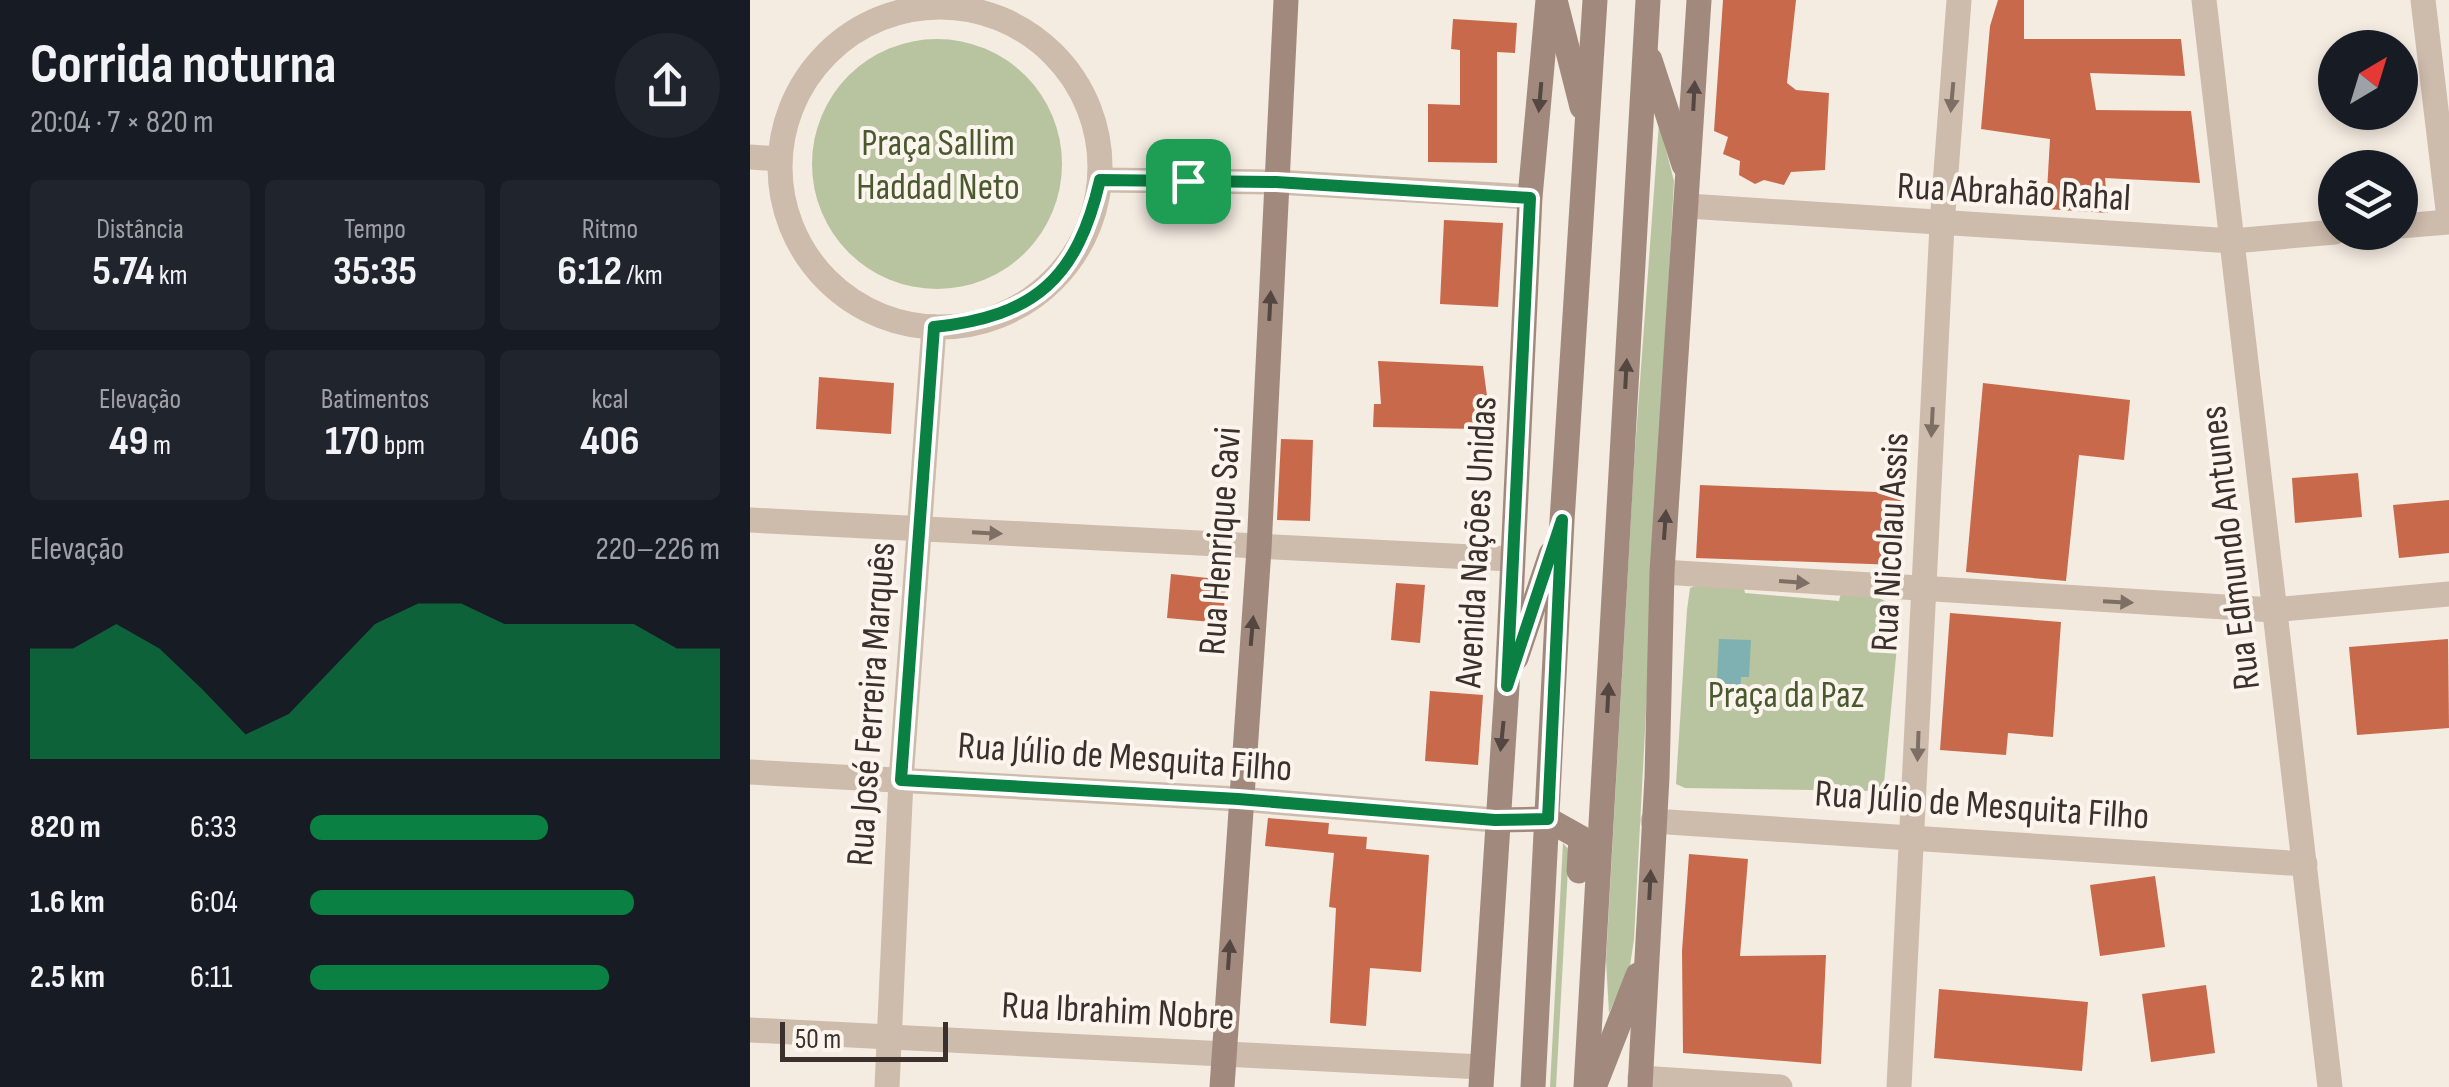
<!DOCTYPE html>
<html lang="pt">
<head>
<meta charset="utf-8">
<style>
  body { margin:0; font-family:"Sofia Sans Condensed",sans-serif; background:#20242c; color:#f1f3f6; height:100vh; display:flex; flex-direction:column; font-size:38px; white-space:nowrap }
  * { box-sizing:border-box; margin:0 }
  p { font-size:32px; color:#9ea1a6 }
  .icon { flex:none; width:55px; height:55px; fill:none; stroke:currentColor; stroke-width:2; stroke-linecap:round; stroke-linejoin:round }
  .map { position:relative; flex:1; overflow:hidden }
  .drawer { display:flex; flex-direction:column; background:#171b24; width:750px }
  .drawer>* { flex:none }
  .needle { width:65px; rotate:38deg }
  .fabs { position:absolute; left:1568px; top:30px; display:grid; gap:20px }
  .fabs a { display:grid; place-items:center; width:100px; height:100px; border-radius:50%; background:#171b24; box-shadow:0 5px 15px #0003; font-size:50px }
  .scale { position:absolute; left:30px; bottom:25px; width:168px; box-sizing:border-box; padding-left:10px; border:5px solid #3b302b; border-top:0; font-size:28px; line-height:35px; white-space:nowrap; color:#3b302b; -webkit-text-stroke:8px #fbf5ee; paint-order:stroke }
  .pin { position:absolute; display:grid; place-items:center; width:85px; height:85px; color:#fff; margin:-42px; border-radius:20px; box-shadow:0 5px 15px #0006 }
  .round { display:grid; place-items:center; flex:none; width:105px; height:105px; border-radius:52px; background:#20242c }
  .headline { display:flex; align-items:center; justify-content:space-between; height:170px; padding:0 30px }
  h1 { font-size:55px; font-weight:700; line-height:75px }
  .metrics { display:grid; grid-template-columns:repeat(3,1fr); gap:15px; height:170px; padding:10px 30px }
  .metrics div { display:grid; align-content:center; border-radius:10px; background:#20242c; text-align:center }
  .metrics b { font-size:42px; font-weight:700 }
  .metrics small { font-size:28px; font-weight:400 }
  .metrics p { font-size:28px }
  .chart { height:280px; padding:20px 30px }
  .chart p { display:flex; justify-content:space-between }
  .chart svg { width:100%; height:180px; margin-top:10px; fill:#0b8043; opacity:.7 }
  ul { padding:0 30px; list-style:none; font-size:32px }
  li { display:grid; grid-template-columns:160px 120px 1fr; align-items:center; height:75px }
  li i { height:25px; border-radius:12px; background:#0b8043 }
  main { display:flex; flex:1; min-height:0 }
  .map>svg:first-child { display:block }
  .green { fill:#b8c4a0 }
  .water { fill:#7fb0b2 }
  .building { fill:#c8694b }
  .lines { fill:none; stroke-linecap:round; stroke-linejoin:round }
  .street { stroke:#cdbbac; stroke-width:25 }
  .secondary { stroke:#a18a7d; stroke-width:25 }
  .oneway { fill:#544640 }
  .oneway2 { fill:#7d6f65 }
  .route-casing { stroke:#fff; stroke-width:20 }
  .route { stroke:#0b8043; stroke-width:12 }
  .labels { text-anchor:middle; stroke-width:8; stroke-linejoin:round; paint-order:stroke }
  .park-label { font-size:38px; fill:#4a5a2e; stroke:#fbf5ee }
  .street-label { font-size:38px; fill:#3b302b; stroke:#fbf5ee }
</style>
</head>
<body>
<main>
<section class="drawer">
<div class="headline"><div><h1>Corrida noturna</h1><p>20:04 · 7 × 820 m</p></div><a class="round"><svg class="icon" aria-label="share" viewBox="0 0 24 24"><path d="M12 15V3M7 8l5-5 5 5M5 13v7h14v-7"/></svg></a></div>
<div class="metrics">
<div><p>Distância</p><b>5.74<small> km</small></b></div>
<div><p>Tempo</p><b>35:35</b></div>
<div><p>Ritmo</p><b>6:12<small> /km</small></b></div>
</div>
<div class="metrics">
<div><p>Elevação</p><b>49<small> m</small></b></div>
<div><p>Batimentos</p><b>170<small> bpm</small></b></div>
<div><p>kcal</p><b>406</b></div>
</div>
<div class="chart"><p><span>Elevação</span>220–226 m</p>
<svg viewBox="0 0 160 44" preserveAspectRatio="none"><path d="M0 44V17L10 17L20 11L30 17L40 27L50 38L60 33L70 22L80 11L90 6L100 6L110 11L120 11L130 11L140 11L150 17L160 17V44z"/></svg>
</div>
<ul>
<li><b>820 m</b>6:33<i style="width:58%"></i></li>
<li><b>1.6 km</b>6:04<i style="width:79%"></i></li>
<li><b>2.5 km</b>6:11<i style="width:73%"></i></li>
</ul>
</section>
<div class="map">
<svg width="1699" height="1087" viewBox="0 0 1699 1087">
  <rect width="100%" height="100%" fill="#f4ebe1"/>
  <g class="green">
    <circle cx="187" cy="164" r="125"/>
    <path d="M909,123L924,181L884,939L880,966L859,1013L856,960L884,463Z"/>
    <path d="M950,584L994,588L995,593L1089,601L1091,593L1125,596L1143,605L1149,625L1134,783L1129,791L935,788L926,784L937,610L940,588Z"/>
    <path d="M813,843L819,850L806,1087H800Z"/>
  </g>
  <path class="water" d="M969,639L1001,640L999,677H991L990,700L966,699Z"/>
  <g class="building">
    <path d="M973,0H1046L1037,83L1046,90L1079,93L1075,170L1041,172L1034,185L1014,180L1005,184L989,175L990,161L973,154L978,137L964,131Z"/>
    <path d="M1248,0H1274V39H1431L1435,76L1340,73L1346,110L1441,111L1450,183L1355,178L1358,213L1296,209L1300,139L1231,129L1240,26Z"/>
    <path d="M703,19L767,23L765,53L747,52V163L678,162V104L710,105V50L701,49Z"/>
    <path d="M694,220L753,223L748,307L690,304Z"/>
    <path d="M628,361L733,366L737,396L726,429L623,427L624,404H631Z"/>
    <path d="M69,377L144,383L141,434L66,429Z"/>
    <path d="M1233,383L1380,400L1374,460L1329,455L1316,581L1216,572Z"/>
    <path d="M531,439L563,440L560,521L527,520Z"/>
    <path d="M1608,473L1612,517L1545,523L1542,478Z"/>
    <path d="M950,485L1152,493L1148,565L946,558Z"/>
    <path d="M1699,500V553L1649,558L1643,505Z"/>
    <path d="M421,574L476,580L473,623L417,618Z"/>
    <path d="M646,583L675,585L670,643L641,640Z"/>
    <path d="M1200,613L1311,622L1303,737L1258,733L1256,755L1190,750Z"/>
    <path d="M1698,639L1699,728L1607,735L1599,647Z"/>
    <path d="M680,691L733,695L728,765L675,761Z"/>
    <path d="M518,818L579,823L578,834L617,837L616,849L679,855L671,972L620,968L616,1026L580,1023L586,908L579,907L584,853L515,846Z"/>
    <path d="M939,854L998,859L990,956L1076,955L1071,1064L933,1053L932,951Z"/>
    <path d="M1405,876L1415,947L1350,956L1340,885Z"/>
    <path d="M1456,985L1465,1053L1401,1062L1392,994Z"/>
    <path d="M1189,989L1338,1002L1332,1071L1184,1058Z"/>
  </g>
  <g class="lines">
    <g class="street">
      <path d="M1454,0L1580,1087"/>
      <path d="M1673,0L1699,218"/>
      <circle cx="190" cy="167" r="160"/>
      <path d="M0,157L29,159"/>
      <path d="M350,180L526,182L780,197"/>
      <path d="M938,206L1483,241L1585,232"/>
      <path d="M1650,226L1699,222"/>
      <path d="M0,520L761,559"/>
      <path d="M912,572L1523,610L1699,594"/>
      <path d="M0,772L488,799L745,820"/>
      <path d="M903,821L1555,864"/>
      <path d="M0,1030L732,1067"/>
      <path d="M890,1078L1030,1087"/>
      <path d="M137,1087L151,780L184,327"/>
      <path d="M1149,1087L1192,225L1209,0"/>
    </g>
    <g class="secondary">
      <path d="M805,0L832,107"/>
      <path d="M900,60L934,165"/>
      <path d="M766,658L801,554"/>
      <path d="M745,820L797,819L831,838L829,871"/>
      <path d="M472,1087L509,549L536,0"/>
      <path d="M731,1087L757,686L780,197L798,0"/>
      <path d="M783,1087L812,521L845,0"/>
      <path d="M836,1087L898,0"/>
      <path d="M844,1087L888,975"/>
      <path d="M890,1087L907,777L912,572L949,0"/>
    </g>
  </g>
  <defs><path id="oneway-solid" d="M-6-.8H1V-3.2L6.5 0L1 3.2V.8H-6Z" transform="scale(2.5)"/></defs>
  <g class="oneway">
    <use href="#oneway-solid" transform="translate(944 96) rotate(-87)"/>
    <use href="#oneway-solid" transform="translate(790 97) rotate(95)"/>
    <use href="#oneway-solid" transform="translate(520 306) rotate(-87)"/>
    <use href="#oneway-solid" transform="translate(876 374) rotate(-87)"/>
    <use href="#oneway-solid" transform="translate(915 525) rotate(-86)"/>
    <use href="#oneway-solid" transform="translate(502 631) rotate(-85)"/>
    <use href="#oneway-solid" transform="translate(858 698) rotate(-87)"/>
    <use href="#oneway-solid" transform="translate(752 736) rotate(96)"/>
    <use href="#oneway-solid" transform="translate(900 885) rotate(-87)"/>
    <use href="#oneway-solid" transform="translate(479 955) rotate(-86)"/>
  </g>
  <g class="oneway2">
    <use href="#oneway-solid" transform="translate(1202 97) rotate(95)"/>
    <use href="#oneway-solid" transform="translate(1182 422) rotate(93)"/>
    <use href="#oneway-solid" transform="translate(237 533) rotate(3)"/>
    <use href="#oneway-solid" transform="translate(1044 582) rotate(4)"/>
    <use href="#oneway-solid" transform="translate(1368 602) rotate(3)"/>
    <use href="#oneway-solid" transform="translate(1168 746) rotate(92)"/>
  </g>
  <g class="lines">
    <defs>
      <path id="route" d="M350,180L526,182L780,198L757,686L812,520L798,819L745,820L488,799L151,780L184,327C285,316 327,279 350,180Z"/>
    </defs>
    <use href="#route" class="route-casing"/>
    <use href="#route" class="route"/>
  </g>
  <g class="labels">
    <g class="park-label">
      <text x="188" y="155">Praça Sallim<tspan x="188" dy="44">Haddad Neto</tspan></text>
      <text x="1036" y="707">Praça da Paz</text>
    </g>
    <g class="street-label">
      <text transform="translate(1264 191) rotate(3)" y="13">Rua Abrahão Rahal</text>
      <text transform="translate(469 541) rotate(-86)" y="13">Rua Henrique Savi</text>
      <text transform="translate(725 542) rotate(-87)" y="13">Avenida Nações Unidas</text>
      <text transform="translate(1139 542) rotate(-87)" y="13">Rua Nicolau Assis</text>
      <text transform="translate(1479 548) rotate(-97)" y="13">Rua Edmundo Antunes</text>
      <text transform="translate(120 704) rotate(-86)" y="13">Rua José Ferreira Marquês</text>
      <text transform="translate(375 756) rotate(4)" y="13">Rua Júlio de Mesquita Filho</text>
      <text transform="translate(1232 804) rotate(4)" y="13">Rua Júlio de Mesquita Filho</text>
      <text transform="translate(368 1010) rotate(3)" y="13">Rua Ibrahim Nobre</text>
    </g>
  </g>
</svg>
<div class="fabs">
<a><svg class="needle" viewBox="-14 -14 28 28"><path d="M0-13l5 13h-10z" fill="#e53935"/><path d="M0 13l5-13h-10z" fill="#9ea1a6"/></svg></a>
<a><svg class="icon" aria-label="layers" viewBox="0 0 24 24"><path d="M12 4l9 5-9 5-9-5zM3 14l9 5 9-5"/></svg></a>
</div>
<div class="scale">50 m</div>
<div class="pin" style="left:438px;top:181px;background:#1e9e55"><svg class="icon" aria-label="arrive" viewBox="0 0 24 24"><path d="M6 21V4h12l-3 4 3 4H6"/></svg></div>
</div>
</main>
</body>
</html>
